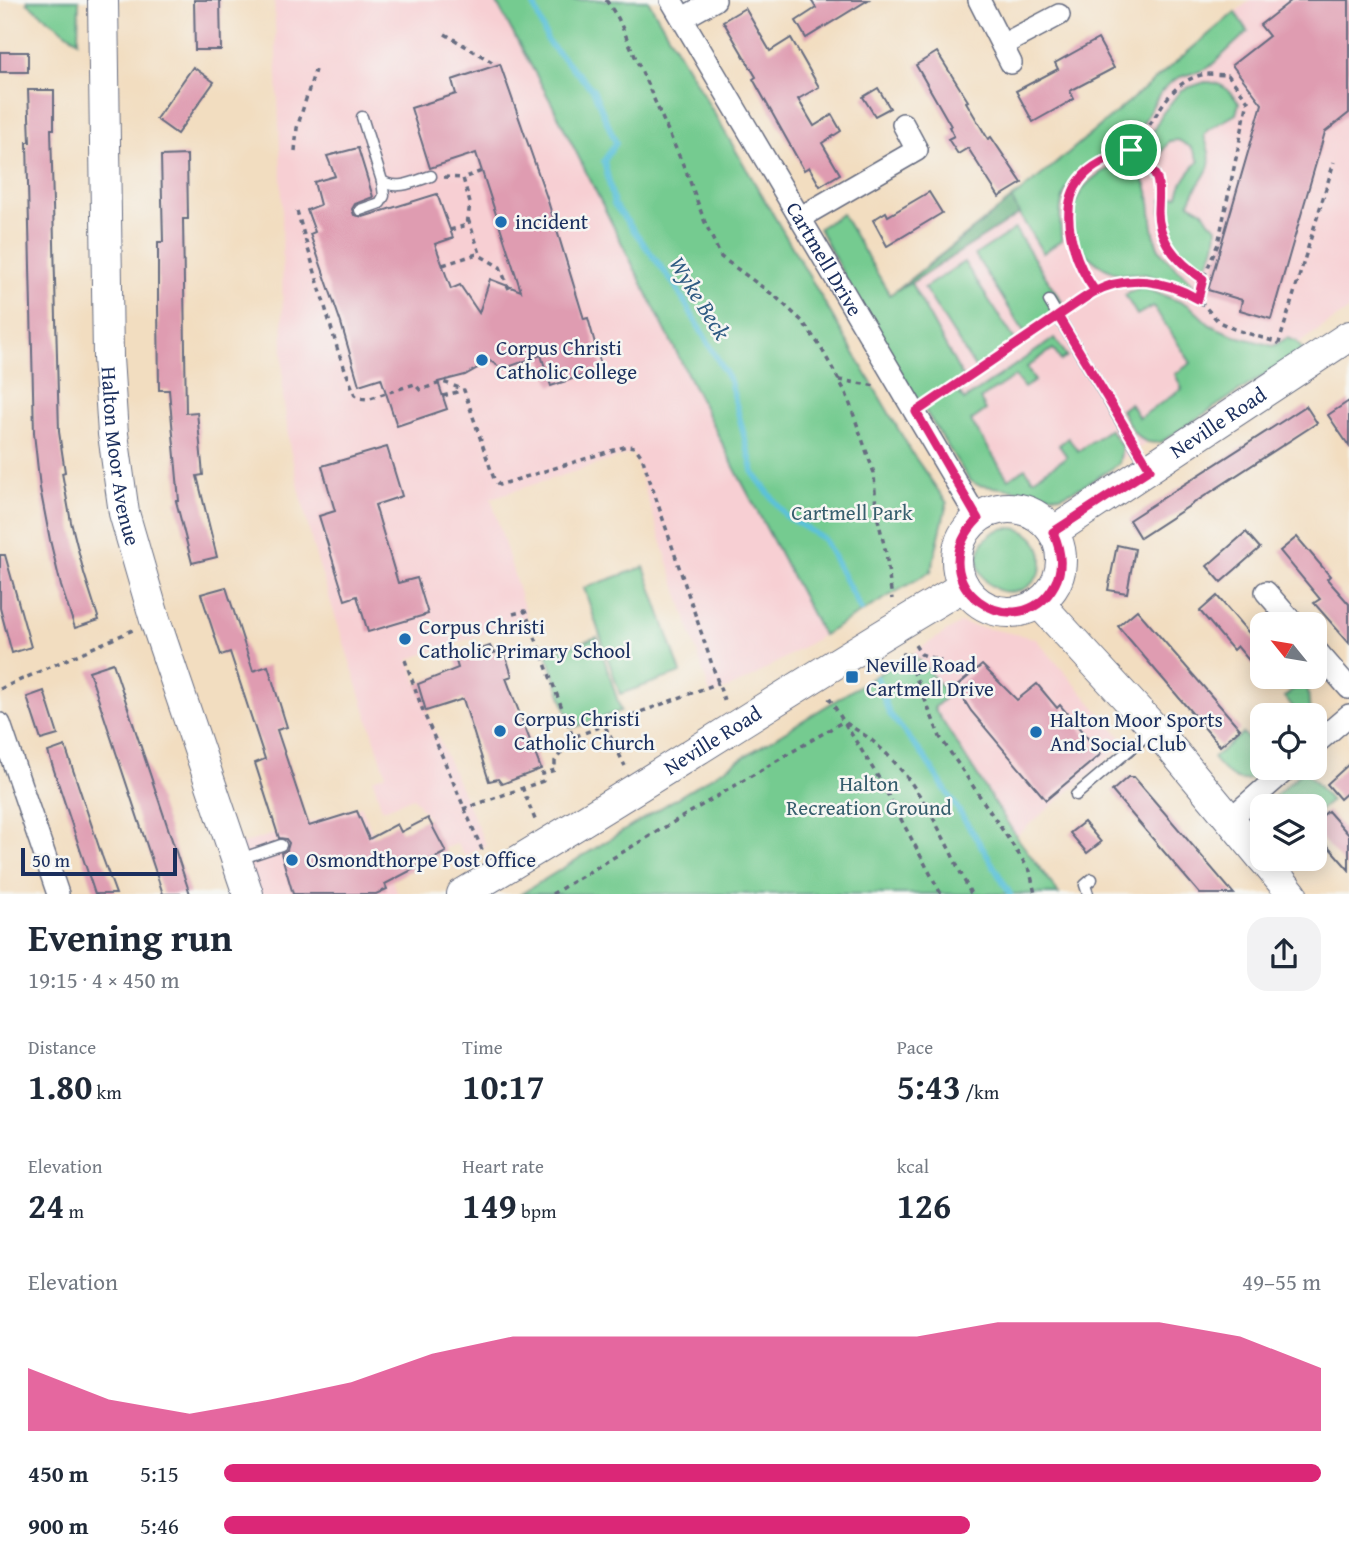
<!DOCTYPE html>
<html lang="en">
<head>
<meta charset="utf-8">
<style>
  body { margin:0; font-family:"Gentium Book Plus",serif; background:#f2f2f3; color:#1f2937; height:100vh; display:flex; flex-direction:column; font-size:26px; white-space:nowrap }
  * { box-sizing:border-box; margin:0 }
  p { font-size:23px; color:#747a83 }
  .icon { flex:none; width:38px; height:38px; fill:none; stroke:currentColor; stroke-width:2; stroke-linecap:round; stroke-linejoin:round }
  .map { position:relative; height:894px; overflow:hidden }
  .sheet { display:flex; flex-direction:column; background:#fff; flex:1 }
  .sheet>* { flex:none }
  .needle { width:46px; rotate:300deg }
  .controls { position:absolute; left:1250px; top:612px; display:grid; gap:14px }
  .controls a { display:grid; place-items:center; width:77px; height:77px; border-radius:14px; background:#fff; box-shadow:0 4px 18px #0003; font-size:35px }
  .scale { position:absolute; left:21px; bottom:18px; width:156px; box-sizing:border-box; padding-left:7px; border:4px solid #1b2f5e; border-top:0; font-size:19px; line-height:24px; white-space:nowrap; color:#1b2f5e; -webkit-text-stroke:5px #f6f6f2; paint-order:stroke }
  .pin { position:absolute; display:grid; place-items:center; width:60px; height:60px; color:#fff; margin:-30px; border:4px solid #fff; border-radius:50%; box-shadow:0 2px 7px #0007 }
  .round { display:grid; place-items:center; flex:none; width:74px; height:74px; border-radius:21px; background:#f2f2f3 }
  .summary { display:flex; align-items:center; justify-content:space-between; height:119px; padding:0 28px }
  h1 { font-size:38px; font-weight:600; line-height:52px }
  .metrics { display:grid; grid-template-columns:repeat(3,1fr); gap:10px; height:119px; padding:7px 28px }
  .metrics div { display:grid; align-content:center }
  .metrics b { font-size:35px; font-weight:600 }
  .metrics small { font-size:19px; font-weight:400 }
  .metrics p { font-size:19px }
  .chart { height:196px; padding:14px 28px }
  .chart p { display:flex; justify-content:space-between }
  .chart svg { width:100%; height:126px; margin-top:7px; fill:#db2777; opacity:.7 }
  ul { padding:0 28px; list-style:none; font-size:23px }
  li { display:grid; grid-template-columns:112px 84px 1fr; align-items:center; height:52px }
  li i { height:18px; border-radius:9px; background:#db2777 }
  .map>svg:first-child { display:block }
  .built { fill:#f7cfd3 }
  .green { fill:#75cb90; stroke:#487d77; stroke-width:2 }
  .forest { fill:#60af7a; stroke:#3e6f6c; stroke-width:2 }
  .lines { fill:none; stroke-linecap:round; stroke-linejoin:round }
  .stream { stroke:#5cc1d9; stroke-width:6 }
  .building { fill:#df9cb1 }
  .lane-casing { stroke:#666c80; stroke-width:13 }
  .street-casing { stroke:#666c80; stroke-width:24 }
  .secondary-casing { stroke:#666c80; stroke-width:32 }
  .path { stroke:#666c80; stroke-width:3.5; stroke-dasharray:5 5; stroke-linecap:butt }
  .lane { stroke:#fff; stroke-width:10 }
  .street { stroke:#fff; stroke-width:21 }
  .secondary { stroke:#fff; stroke-width:30 }
  .route-casing { stroke:#fff; stroke-width:14 }
  .route { stroke:#db2777; stroke-width:9 }
  .poi-dot { fill:#1f6fb2; stroke:#f6f6f2; stroke-width:2.5 }
  .labels { text-anchor:middle; stroke-width:5; stroke-linejoin:round; paint-order:stroke }
  .poi-label { font-size:21px; fill:#1b2f5e; stroke:#f6f6f2; text-anchor:start }
  .street-label { font-size:21px; fill:#1b2f5e; stroke:#f6f6f2 }
  .park-label { font-size:21px; fill:#365e6d; stroke:#f6f6f2 }
  .water-label { font-size:23px; font-style:italic; fill:#2e5b83; stroke:#f6f6f2 }
</style>
</head>
<body>
<div class="map">
<svg width="1349" height="894" viewBox="0 0 1349 894">
  <rect width="100%" height="100%" fill="#f6f6f2"/>
  <filter id="ink" filterUnits="userSpaceOnUse"><feTurbulence type="fractalNoise" baseFrequency=".0143" numOctaves="2"/><feDisplacementMap in="SourceGraphic" scale="14" xChannelSelector="R" yChannelSelector="G"/><feConvolveMatrix kernelMatrix="1 2 1 2 8 2 1 2 1" color-interpolation-filters="sRGB"/></filter>
  <filter id="wash" filterUnits="userSpaceOnUse"><feTurbulence type="fractalNoise" baseFrequency=".00686" numOctaves="4" result="noise"/><feDisplacementMap in="SourceGraphic" scale="28" xChannelSelector="R" yChannelSelector="G"/><feGaussianBlur stdDeviation="1.57" result="paint"/><feColorMatrix in="noise" values="0 0 0 0 0 0 0 0 0 0 0 0 0 0 0 0 0 1.4 0 .05"/><feComposite in="paint" operator="in"/></filter>
  <g filter="url(#wash)">
    <rect width="100%" height="100%" fill="#f2ddc0"/>
    <g class="built">
      <path d="M274,0H495L552,104L736,471L823,635L751,678L711,696L633,453L491,498L527,618L410,659L426,711L486,845L465,856L457,844L444,848L428,818L413,797L382,810L373,779L386,774L313,547L290,449L283,397L282,198Z"/>
      <path d="M1250,0H1349V310L1068,495L969,480L867,314L1048,170Z"/>
      <path d="M960,623L1035,638L1126,743L1016,836L934,708L948,695L921,662L911,654Z"/>
      <path d="M361,806L398,894H256L239,845Z"/>
    </g>
    <g class="green">
      <path d="M28,0H79L78,41L27,3Z"/>
      <path d="M495,0H648L914,456L947,503L931,571L823,635L736,471L552,104Z"/>
      <path d="M1235,12L1248,32C1236,41 1219,60 1208,68C1198,74 1183,73 1173,81C1152,95 1148,124 1130,141C1121,149 1108,153 1097,159C1063,176 1056,206 1062,240L1043,253L1019,214L911,283L967,385L958,391L964,400L1055,338L1067,356L1061,361L1053,349L1027,367L1035,381L1024,388L1015,376L980,399L986,410L971,421L1008,479L1025,468L1033,479L1067,457L1059,445L1068,438L1078,451L1110,429L1122,447L1119,464L1083,486L1061,496L978,485L969,480L865,316L819,228L842,214L890,295L1048,170Z"/>
      <path d="M1205,82C1222,82 1229,90 1239,103L1236,114L1208,130L1204,136C1219,174 1201,171 1189,203L1203,211L1209,221L1217,227C1217,241 1212,271 1194,269C1176,249 1156,227 1163,199L1178,196C1181,181 1189,172 1199,161L1192,148L1178,140L1169,141L1160,155L1149,156L1144,149L1162,114L1181,90Z"/>
      <path d="M1126,164C1160,182 1145,216 1158,247C1166,263 1185,272 1195,287V290C1177,290 1160,277 1143,274C1136,273 1128,274 1121,274C1109,272 1097,264 1088,256C1053,221 1081,170 1126,164Z"/>
      <path d="M1015,229L1067,310L1027,336L975,255Z"/>
      <path d="M964,262L1017,343L976,369L924,288Z"/>
      <path d="M1141,287L1189,305L1210,325L1236,336L1273,346L1287,338L1296,341L1303,350L1161,442C1138,447 1131,428 1121,410L1130,403L1139,418L1182,389L1175,374L1191,363L1153,306L1137,315L1125,295Z"/>
      <circle cx="1010" cy="560" r="32"/>
      <path d="M644,567L681,673L620,694L584,588Z"/>
      <path d="M597,637L621,711L572,728L547,654Z"/>
      <path d="M911,654L921,662L948,695L934,708L1016,836L1059,894H521Z"/>
      <path d="M1307,678L1310,716H1300L1285,697Z"/>
      <path d="M1243,733L1262,755V768H1269C1244,789 1231,781 1213,758Z"/>
      <path d="M1304,770L1331,801L1314,815V807H1268L1274,797Z"/>
    </g>
    <path class="forest" d="M1012,199L1019,214L911,283L897,290Z"/>
    <g class="lines">
      <g class="stream">
        <path d="M532,0L548,42L593,90L616,143L604,161L614,204L676,287L730,381L754,474L786,516L824,539L861,610"/>
        <path d="M877,678L889,713L925,758L984,850L1010,894"/>
      </g>
    </g>
    <g id="blocks">
      <g class="building">
        <path d="M194,0H220L221,50H195Z"/>
        <path d="M811,0H868L806,38L796,21L816,8Z"/>
        <path d="M1292,0H1349V113L1325,132L1271,319L1240,310L1242,300L1208,290L1262,104L1232,65L1269,36L1260,25Z"/>
        <path d="M745,8L770,51L791,38L819,87L798,99L814,126L832,115L841,131L822,143L840,174L820,186L809,167L804,170L753,79L756,77L723,21Z"/>
        <path d="M1098,39L1114,68L1070,91L1074,99L1033,122L1016,91L1058,69L1055,63Z"/>
        <rect x="0" y="52" width="28" height="20"/>
        <path d="M937,52L968,101L966,102L988,139L991,137L1022,183L999,197L968,148L958,154L948,139L954,136L949,127L951,126L916,65Z"/>
        <path d="M500,64L547,198L584,319L588,318L602,369L551,386L541,355L503,369L490,361L465,375L438,382L447,409L397,426L381,378L359,385L341,323L310,234L315,232L307,210L320,205L314,182L335,176L327,156L358,148L373,197L355,204L352,209L354,215L363,217L437,194L453,238L435,244L451,289L460,285L479,313L490,279L521,291L476,153L430,168L411,108L456,94L452,80Z"/>
        <path d="M193,67L214,82L177,134L156,119Z"/>
        <path d="M878,88L890,108L875,116L863,97Z"/>
        <path d="M28,90H54V129H51L59,432L65,472L62,473L71,522L84,573L99,620L75,628L61,586L50,540L40,488L34,433L27,142H30Z"/>
        <path d="M187,155L188,219H183L186,413L197,412L203,475L197,476L217,557L192,563L176,501H179L169,390H159L158,305V242H163L161,156Z"/>
        <path d="M929,192L942,213L887,246L873,220L886,212L888,216Z"/>
        <path d="M1349,401V446L1328,415Z"/>
        <path d="M1306,406L1317,423L1140,538L1129,520Z"/>
        <path d="M387,447L402,496L375,505L398,583L417,578L428,614L368,632L357,596L345,600L319,516L335,511L322,466Z"/>
        <path d="M1246,532L1260,548L1221,582L1207,566Z"/>
        <path d="M1297,537L1330,576L1327,579L1349,604V643L1314,603L1320,599L1280,551Z"/>
        <path d="M1117,545L1135,549L1127,593L1108,590Z"/>
        <path d="M0,555H5L31,647L12,653L0,608Z"/>
        <path d="M226,587L253,671L268,666L287,727L277,730L309,826L357,811L369,839L397,824L401,832L428,818L446,852L385,884L387,889L376,894H293L281,853L287,850L289,843L286,839L279,838L255,763L265,759L230,652L221,655L201,594Z"/>
        <path d="M1217,596L1262,648V676L1237,646L1233,650L1200,611Z"/>
        <path d="M1137,610L1240,729L1220,746L1118,626Z"/>
        <path d="M490,646L494,653L504,650L512,676L506,678L541,769L502,784L498,779L489,781L463,699L426,711L418,684L458,668L455,658Z"/>
        <path d="M113,663L190,894H163L89,671Z"/>
        <path d="M982,665L1017,700L1037,684L1057,708L1060,705L1101,754L1046,800L971,711L956,687Z"/>
        <path d="M44,691L58,735L41,740L27,697Z"/>
        <path d="M65,746L102,856L116,894H95L73,828L48,752Z"/>
        <path d="M1349,764V791L1340,799L1327,784Z"/>
        <path d="M1128,777H1134L1234,894H1200L1112,791Z"/>
        <path d="M1328,811L1349,835V870L1314,830V823Z"/>
        <path d="M1084,822L1101,842L1087,853L1070,833Z"/>
      </g>
    </g>
  </g>
  <g filter="url(#ink)">
    <use href="#blocks" fill-opacity="0" stroke="#666c80" stroke-width="2"/>
    <g class="lines">
      <defs>
        <g id="lane">
          <path d="M362,117L382,181C397,191 416,181 431,176"/>
          <path d="M360,210L380,203L384,196L382,181"/>
          <path d="M1049,301L1148,467"/>
          <path d="M1076,795L1154,729"/>
          <path d="M237,860L281,845"/>
          <path d="M1088,894L1085,885L1092,879"/>
        </g>
        <g id="street">
          <path id="s1" d="M671,0L978,519"/>
          <path d="M979,0L1011,63"/>
          <path d="M683,18L715,0"/>
          <path d="M1002,45L1059,15"/>
          <path d="M801,217L917,150L903,124"/>
          <path d="M1266,592L1295,625"/>
          <path d="M1314,648L1349,688"/>
          <path d="M0,724L58,894"/>
          <path d="M1314,745L1349,715"/>
          <path d="M1230,819L1288,768"/>
        </g>
        <g id="secondary">
          <path id="s2" d="M103,0L108,358L113,434L124,513L155,620L248,894"/>
          <circle cx="1009" cy="560" r="52"/>
          <path id="s3" d="M1053,532L1349,336"/>
          <path d="M1039,603L1155,729L1262,858"/>
          <path d="M1263,859L1292,894"/>
          <path id="s4" d="M462,894C632,795 795,685 964,586"/>
        </g>
      </defs>
      <use href="#lane" class="lane-casing"/>
      <use href="#street" class="street-casing"/>
      <use href="#secondary" class="secondary-casing"/>
      <g class="path">
        <path d="M606,0L618,18L688,176L704,220L721,257L776,297L802,321L820,346L846,393L874,473L876,511L886,553L892,599"/>
        <path d="M445,34L492,62"/>
        <path d="M1131,150C1140,158 1152,167 1157,179C1160,187 1157,199 1158,207C1159,240 1177,262 1203,279"/>
        <path d="M295,151L297,128L315,70"/>
        <path d="M444,177L463,178"/>
        <path d="M297,211L338,351L355,395L359,398L367,399L415,384L420,390L443,382L462,389"/>
        <path d="M468,219L481,256L500,267L509,289"/>
        <path d="M450,230L467,225L470,203L463,178L482,171"/>
        <path d="M443,265L480,253"/>
        <path d="M1095,291C1075,263 1057,212 1079,181C1083,174 1093,168 1100,163C1110,157 1125,156 1133,147C1156,123 1165,84 1201,75C1209,73 1220,75 1228,75L1248,101L1218,244L1203,279L1198,299"/>
        <path d="M1071,307L1095,291L1129,280L1155,282L1198,299L1219,322L1234,329L1279,343L1334,162"/>
        <path d="M839,380L876,386"/>
        <path d="M443,396L464,390L494,479L499,485L627,446L635,447L642,457L725,703"/>
        <path d="M932,401L1047,324"/>
        <path d="M513,614L525,611L573,737L719,683"/>
        <path d="M915,645L921,654L941,661"/>
        <path d="M902,653L915,675L940,737L1030,871L1035,894"/>
        <path d="M405,660L423,711L483,852"/>
        <path d="M0,689L133,630"/>
        <path d="M829,698L880,780L941,894"/>
        <path d="M601,718L625,766"/>
        <path d="M846,723C856,730 868,736 877,745C922,784 945,842 971,894"/>
        <path d="M522,787L536,822"/>
        <path d="M463,809L543,781L542,774L555,770V761L573,737"/>
        <path d="M552,894L844,721"/>
      </g>
      <use href="#lane" class="lane"/>
      <use href="#street" class="street"/>
      <use href="#secondary" class="secondary"/>
    </g>
  </g>
  <g class="lines" filter="url(#ink)">
    <defs>
      <path id="route" d="M1131,150C1113,157 1092,164 1080,180C1056,211 1075,263 1095,291L916,412L978,519C915,583 1018,652 1055,584C1064,567 1061,550 1053,532L1150,469L1058,316C1070,308 1082,298 1094,292C1128,274 1166,280 1198,299L1203,279C1180,264 1159,243 1158,213C1158,203 1160,188 1157,179C1152,167 1140,158 1131,150"/>
    </defs>
    <use href="#route" class="route-casing"/>
    <use href="#route" class="route"/>
  </g>
  <g class="poi-dot">
    <circle cx="501" cy="222" r="7"/>
    <circle cx="482" cy="360" r="7"/>
    <circle cx="405" cy="639" r="7"/>
    <rect x="845" y="670" width="14" height="14" rx="3.5"/>
    <circle cx="500" cy="731" r="7"/>
    <circle cx="1036" cy="732" r="7"/>
    <circle cx="292" cy="860" r="7"/>
  </g>
  <g class="labels">
    <g class="poi-label">
      <text x="515" y="229">incident</text>
      <text x="496" y="355">Corpus Christi<tspan x="496" dy="24">Catholic College</tspan></text>
      <text x="419" y="634">Corpus Christi<tspan x="419" dy="24">Catholic Primary School</tspan></text>
      <text x="866" y="672">Neville Road<tspan x="866" dy="24">Cartmell Drive</tspan></text>
      <text x="514" y="726">Corpus Christi<tspan x="514" dy="24">Catholic Church</tspan></text>
      <text x="1050" y="727">Halton Moor Sports<tspan x="1050" dy="24">And Social Club</tspan></text>
      <text x="306" y="867">Osmondthorpe Post Office</text>
    </g>
    <g class="street-label">
      <text dy="7" stroke="none"><textPath href="#s1" startOffset="301">Cartmell Drive</textPath></text>
      <text dy="7" stroke="none"><textPath href="#s3" startOffset="198">Neville Road</textPath></text>
      <text dy="7" stroke="none"><textPath href="#s2" startOffset="457">Halton Moor Avenue</textPath></text>
      <text dy="7" stroke="none"><textPath href="#s4" startOffset="294">Neville Road</textPath></text>
    </g>
    <g class="park-label">
      <text x="852" y="520">Cartmell Park</text>
      <text x="869" y="791">Halton<tspan x="869" dy="24">Recreation Ground</tspan></text>
    </g>
    <g class="water-label">
      <text transform="translate(700 298) rotate(58)" y="8">Wyke Beck</text>
    </g>
  </g>
</svg>
<div class="controls">
<a><svg class="needle" viewBox="-14 -14 28 28"><path d="M0-13l5 13h-10z" fill="#e53935"/><path d="M0 13l5-13h-10z" fill="#747a83"/></svg></a>
<a><svg class="icon" aria-label="locate" viewBox="0 0 24 24"><circle cx="12" cy="12" r="6"/><path d="M12 2v4M12 18v4M2 12h4M18 12h4"/></svg></a>
<a><svg class="icon" aria-label="layers" viewBox="0 0 24 24"><path d="M12 4l9 5-9 5-9-5zM3 14l9 5 9-5"/></svg></a>
</div>
<div class="scale">50 m</div>
<div class="pin" style="left:1131px;top:150px;background:#1e9e55"><svg class="icon" aria-label="arrive" viewBox="0 0 24 24"><path d="M6 21V4h12l-3 4 3 4H6"/></svg></div>
</div>
<section class="sheet">
<div class="summary"><div><h1>Evening run</h1><p>19:15 · 4 × 450 m</p></div><a class="round"><svg class="icon" aria-label="share" viewBox="0 0 24 24"><path d="M12 15V3M7 8l5-5 5 5M5 13v7h14v-7"/></svg></a></div>
<div class="metrics">
<div><p>Distance</p><b>1.80<small> km</small></b></div>
<div><p>Time</p><b>10:17</b></div>
<div><p>Pace</p><b>5:43<small> /km</small></b></div>
</div>
<div class="metrics">
<div><p>Elevation</p><b>24<small> m</small></b></div>
<div><p>Heart rate</p><b>149<small> bpm</small></b></div>
<div><p>kcal</p><b>126</b></div>
</div>
<div class="chart"><p><span>Elevation</span>49–55 m</p>
<svg viewBox="0 0 160 44" preserveAspectRatio="none"><path d="M0 44V22L10 33L20 38L30 33L40 27L50 17L60 11L70 11L80 11L90 11L100 11L110 11L120 6L130 6L140 6L150 11L160 22V44z"/></svg>
</div>
<ul>
<li><b>450 m</b>5:15<i style="width:100%"></i></li>
<li><b>900 m</b>5:46<i style="width:68%"></i></li>
</ul>
</section>
</body>
</html>
